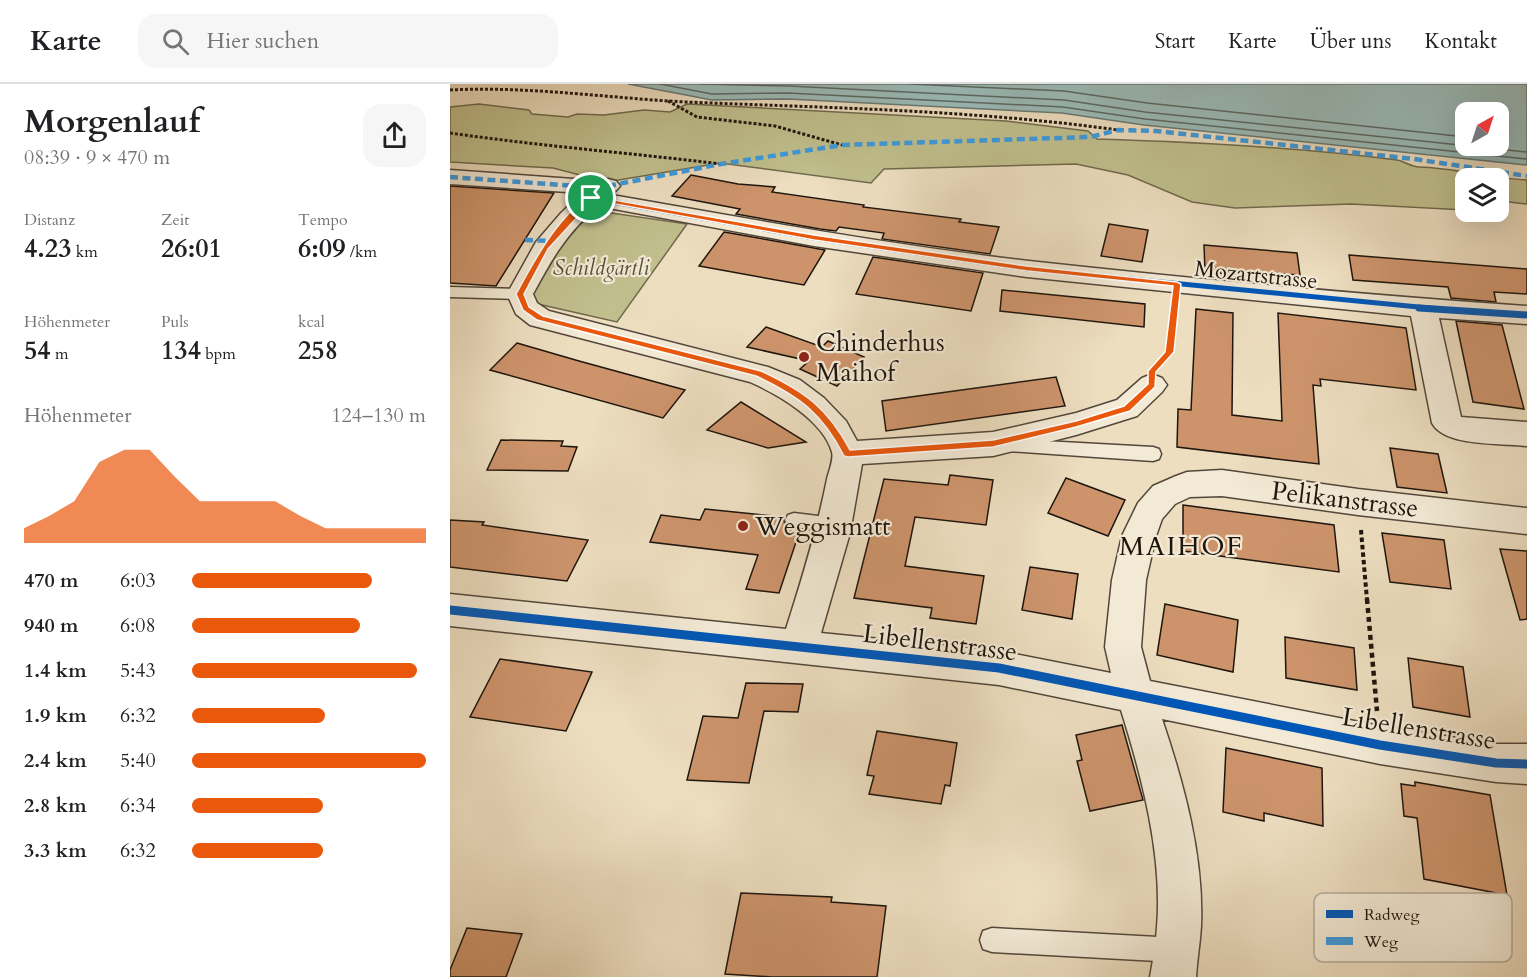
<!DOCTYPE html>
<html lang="de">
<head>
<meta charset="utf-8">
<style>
  body { margin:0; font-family:Cardo,serif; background:#f6f6f6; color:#202124; height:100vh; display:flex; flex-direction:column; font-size:22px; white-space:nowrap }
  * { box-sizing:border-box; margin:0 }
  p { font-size:20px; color:#757577 }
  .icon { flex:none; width:33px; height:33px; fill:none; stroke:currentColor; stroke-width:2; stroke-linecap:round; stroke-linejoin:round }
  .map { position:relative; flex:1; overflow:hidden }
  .side { display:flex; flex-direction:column; background:#fff; width:450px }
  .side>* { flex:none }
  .needle { width:39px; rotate:39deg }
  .buttons { position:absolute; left:1005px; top:18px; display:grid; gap:12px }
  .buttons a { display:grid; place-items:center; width:54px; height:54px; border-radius:12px; background:#fff; box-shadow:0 6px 24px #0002; font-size:30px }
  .pin { position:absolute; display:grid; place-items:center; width:51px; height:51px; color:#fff; margin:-26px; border:3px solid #fff; border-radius:50%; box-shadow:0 2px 6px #0007 }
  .round { display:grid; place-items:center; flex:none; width:63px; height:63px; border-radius:18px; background:#f6f6f6 }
  .summary { display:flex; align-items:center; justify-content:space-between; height:102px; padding:0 24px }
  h1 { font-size:33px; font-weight:700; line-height:45px }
  .metrics { display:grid; grid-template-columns:repeat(3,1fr); gap:9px; height:102px; padding:6px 24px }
  .metrics div { display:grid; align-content:center }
  .metrics b { font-size:26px; font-weight:700 }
  .metrics small { font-size:16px; font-weight:400 }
  .metrics p { font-size:16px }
  .chart { height:168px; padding:12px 24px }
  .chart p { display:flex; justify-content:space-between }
  .chart svg { width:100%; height:108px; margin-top:6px; fill:#ea580c; opacity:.7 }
  ul { padding:0 24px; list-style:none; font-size:20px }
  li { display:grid; grid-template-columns:96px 72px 1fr; align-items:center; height:45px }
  li i { height:15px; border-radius:8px; background:#ea580c }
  header { display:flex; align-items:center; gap:36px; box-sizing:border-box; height:84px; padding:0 30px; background:#fff; border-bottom:2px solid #e0e0e0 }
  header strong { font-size:28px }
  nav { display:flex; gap:33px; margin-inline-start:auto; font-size:21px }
  .search { width:420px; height:54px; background:#f6f6f6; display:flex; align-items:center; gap:15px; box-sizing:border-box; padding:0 21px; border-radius:18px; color:#757577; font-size:22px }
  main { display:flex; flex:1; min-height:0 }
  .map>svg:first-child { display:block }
  .green { fill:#c0bf8d; stroke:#6f6a4d; stroke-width:1.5 }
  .water { fill:#9abbb9; stroke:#687974; stroke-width:1.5; fill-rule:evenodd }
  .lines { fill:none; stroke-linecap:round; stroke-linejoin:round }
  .shore { stroke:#5c6863; stroke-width:1.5 }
  .building { fill:#cd946c; stroke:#1e150d; stroke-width:1.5 }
  .lane-casing { stroke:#52473a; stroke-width:3 }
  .street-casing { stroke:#52473a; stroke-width:3 }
  .path-far2 { stroke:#1e150d; stroke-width:3; stroke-dasharray:3 2; stroke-linecap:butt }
  .path-far1 { stroke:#1e150d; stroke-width:4; stroke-dasharray:4.5 3; stroke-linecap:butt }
  .path { stroke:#1e150d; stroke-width:4.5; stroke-dasharray:5 4; stroke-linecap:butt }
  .lane { fill:#f3ead6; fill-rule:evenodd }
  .street { fill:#f3ead6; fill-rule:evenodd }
  .quiet { stroke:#3c9ade; stroke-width:4.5; stroke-dasharray:8 4.5; stroke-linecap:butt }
  .cycleway-far2-casing { stroke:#f3ead6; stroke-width:8 }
  .cycleway-far1-casing { stroke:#f3ead6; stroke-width:10 }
  .cycleway-casing { stroke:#f3ead6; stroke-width:13 }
  .cycleway-far2 { stroke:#0057b8; stroke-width:5 }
  .cycleway-far1 { stroke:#0057b8; stroke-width:7 }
  .cycleway { stroke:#0057b8; stroke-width:9 }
  .route { fill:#ea580c; stroke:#fff; stroke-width:1.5; fill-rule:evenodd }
  .poi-dot { fill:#8f2418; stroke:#f3ead6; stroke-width:2 }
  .labels { text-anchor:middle; stroke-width:4.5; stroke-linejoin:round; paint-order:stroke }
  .far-park-label { font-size:22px; font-style:italic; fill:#57503a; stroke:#f3ead6 }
  .far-street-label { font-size:22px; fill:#1e150d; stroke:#f3ead6 }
  .poi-label { font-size:26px; fill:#1e150d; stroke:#f3ead6; text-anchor:start }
  .street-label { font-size:26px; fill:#1e150d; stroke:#f3ead6 }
  .neighbourhood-label { font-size:27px; letter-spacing:1.5px; fill:#1e150d; stroke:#f3ead6 }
  .key { fill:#f3ead6; stroke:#b3aa9a; stroke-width:1.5 }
  .key-label { font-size:16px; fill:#1e150d }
</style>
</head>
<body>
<header>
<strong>Karte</strong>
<div class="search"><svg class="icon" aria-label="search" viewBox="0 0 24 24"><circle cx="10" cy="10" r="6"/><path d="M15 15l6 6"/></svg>Hier suchen</div>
<nav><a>Start</a><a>Karte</a><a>Über uns</a><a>Kontakt</a></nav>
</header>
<main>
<section class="side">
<div class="summary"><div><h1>Morgenlauf</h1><p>08:39 · 9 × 470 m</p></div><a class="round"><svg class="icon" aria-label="share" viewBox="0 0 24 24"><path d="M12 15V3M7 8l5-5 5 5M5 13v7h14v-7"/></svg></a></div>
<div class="metrics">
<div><p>Distanz</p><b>4.23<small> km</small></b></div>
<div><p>Zeit</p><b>26:01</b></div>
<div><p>Tempo</p><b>6:09<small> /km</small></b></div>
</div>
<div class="metrics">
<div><p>Höhenmeter</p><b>54<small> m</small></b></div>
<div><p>Puls</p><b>134<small> bpm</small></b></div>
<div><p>kcal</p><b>258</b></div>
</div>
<div class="chart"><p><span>Höhenmeter</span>124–130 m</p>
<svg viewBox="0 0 160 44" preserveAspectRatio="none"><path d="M0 44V38L10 33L20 27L30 11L40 6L50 6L60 17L70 27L80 27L90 27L100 27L110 33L120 38L130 38L140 38L150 38L160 38V44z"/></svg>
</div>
<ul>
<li><b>470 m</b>6:03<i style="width:77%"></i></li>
<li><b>940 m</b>6:08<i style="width:72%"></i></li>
<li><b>1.4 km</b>5:43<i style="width:96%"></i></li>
<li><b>1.9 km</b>6:32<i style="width:57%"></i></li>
<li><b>2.4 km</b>5:40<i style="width:100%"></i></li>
<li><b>2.8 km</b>6:34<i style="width:56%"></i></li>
<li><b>3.3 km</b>6:32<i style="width:56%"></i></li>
</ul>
</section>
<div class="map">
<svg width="1077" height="893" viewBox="0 0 1077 893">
  <rect width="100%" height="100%" fill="#eddec0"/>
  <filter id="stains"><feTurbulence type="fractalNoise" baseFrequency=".00333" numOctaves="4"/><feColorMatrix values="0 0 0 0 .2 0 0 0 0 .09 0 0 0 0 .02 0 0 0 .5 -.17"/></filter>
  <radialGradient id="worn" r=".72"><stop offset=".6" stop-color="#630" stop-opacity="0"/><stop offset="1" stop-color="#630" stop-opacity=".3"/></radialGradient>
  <g class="green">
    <path d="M29,20L79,26L82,30L118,33L127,30L154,31L194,26L220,28L237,20L556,37L638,47L647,55C746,58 848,63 947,76C954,77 961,83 969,83C1005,84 1041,94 1077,96V120L1051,117L1049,119L1048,94H1016L1015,126L901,120L785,124L742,118L678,91L626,80L434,85L421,99L270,79L157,98L103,84L0,78V23Z"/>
    <path d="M141,126L237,140L167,238L88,220L82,209L103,169Z"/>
  </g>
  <path class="water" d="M178,0H1077V81L694,41L612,29L338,15L262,16ZM1016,28H1048V62H1016Z"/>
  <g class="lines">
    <g class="shore">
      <path d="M210,0L262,10L338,9L613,23L695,35L1077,75"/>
      <path d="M250,0L339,2L614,16L695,28L1077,68"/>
      <path d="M460,0L614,7L697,19L1016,53"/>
    </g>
  </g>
  <g class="building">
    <path d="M241,91L288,100L325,103L322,108L414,121L413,123L511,135L509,138L549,143L540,170L432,155L434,149L389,143L386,147L370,145L286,130L290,125L222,112Z"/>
    <path d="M0,102L104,109L46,202L0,199Z"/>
    <path d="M659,140L698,146L692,178L651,172Z"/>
    <path d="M274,148L364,164L375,166L354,201L249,182Z"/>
    <path d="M754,161L847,169L850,191L807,188V191H783L755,187Z"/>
    <path d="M899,171L1077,185V210L1044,208L1046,218L1001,214L998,203L903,196Z"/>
    <path d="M423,173L533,189L521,227L406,210Z"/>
    <path d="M552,206L695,220L694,243L550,227Z"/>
    <path d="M746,225L783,229L782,331L832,337L828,229L956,244L966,306L870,295L871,302L863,301L869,380L727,363L728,325L741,326Z"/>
    <path d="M1006,237L1052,241L1074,325L1023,318Z"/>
    <path d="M316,243L372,263L378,257L414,273L387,302L350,285L359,277L297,263Z"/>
    <path d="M67,259L129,277L235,306L213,334L40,286Z"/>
    <path d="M606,293L615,322L436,347L432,317Z"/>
    <path d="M291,318L356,358L318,364L257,346Z"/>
    <path d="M51,356L113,357L111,362L127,363L118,387L37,386Z"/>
    <path d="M940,364L988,370L997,409L947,403Z"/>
    <path d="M500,391L543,396L536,441L465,433L455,482L534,492L526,540L480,534L482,524L404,514L434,395L498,401Z"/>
    <path d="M616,394L675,416L658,452L598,429Z"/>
    <path d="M733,421L884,441L889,488L733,467Z"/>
    <path d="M255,425L334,433L335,444L350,446L329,509L296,505L308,471L200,458L211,431L250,436Z"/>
    <path d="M0,436L34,438L32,441L138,456L117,497L0,483Z"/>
    <path d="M932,449L994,456L1001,505L940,498Z"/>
    <path d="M1050,465L1077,467V535L1070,536Z"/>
    <path d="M580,483L628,490L622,535L572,526Z"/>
    <path d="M715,520L788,536L783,588L707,571Z"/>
    <path d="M835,553L904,564L907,606L836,594Z"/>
    <path d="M958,574L1013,583L1020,633L963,623Z"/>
    <path d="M50,575L142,588L116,647L20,633Z"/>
    <path d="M296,599L353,600L348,628L314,627L299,699L237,696L253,632L288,634Z"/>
    <path d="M672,641L693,716L640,727L627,677L632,676L626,651Z"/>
    <path d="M427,647L507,659L500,702L495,701L491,720L419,710L424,692L417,691Z"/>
    <path d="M776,664L872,684L873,742L814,729V737L773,728Z"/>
    <path d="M965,698L1040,711L1057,811L974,795L967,734L954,732L951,700L965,702Z"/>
    <path d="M291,809L382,813L381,818L436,822L427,893H322L275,890Z"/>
    <path d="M17,844L72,850L56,893H0V886Z"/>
  </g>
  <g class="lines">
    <defs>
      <g id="lane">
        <path d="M0,203L70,205L77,210L70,215L0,213Z"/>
        <path d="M557,355L703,363L709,365L711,370L709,375L703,377L557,367L551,366L549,361L551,356Z"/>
        <path d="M344,429L384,434L390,436L393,441L390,446L384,448L344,443L338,441L335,436L338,431Z"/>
        <path d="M542,844L726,854L735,857L738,866L735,875L726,878L542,868L533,865L530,856L533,847Z"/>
      </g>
      <path id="street" d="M0,86L151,97L158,95L166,97L170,102L162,111C300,135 439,161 579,177C744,195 911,211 1077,222V240L989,234L1011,333L1077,338V362C1051,359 995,363 982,339L961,232L577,193L364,162L148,122C116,150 103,173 83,210L87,219L99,227L318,283L350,296L374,314L396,337L407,357L543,348L626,329L667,316L692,294L702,290L712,294L717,301L712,308L687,332L626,351L543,372L412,380L400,449L371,549L549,567L661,589L655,563L662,496L672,452L688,419L703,402L726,392L737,388L772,386L908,405L1077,424V450L908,431L772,412L740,413L725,420L712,435L706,452L696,496L691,563L700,597L930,642L1046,660H1077V700L1046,698L930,680L712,635C734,700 754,773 751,842C750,859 747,876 746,893H700C703,876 706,860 707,843C713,772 692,693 671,626L549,601L0,542V510L336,545C352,495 367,446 377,395C379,387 384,375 382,368C373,336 327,310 300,298L80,241L66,230L57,210L86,158L111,129L132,109L0,100Z"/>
    </defs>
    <use href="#lane" class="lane-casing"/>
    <use href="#street" class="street-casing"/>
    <g class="path-far2">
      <path d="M0,6C79,2 157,14 236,18C381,24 525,26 668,46"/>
      <path d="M218,17L247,33L325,42L392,61"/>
      <path d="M0,49C90,62 181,69 271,80"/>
      <path d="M725,225V222"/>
    </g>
    <g class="path-far1">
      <path d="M711,277L720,268L725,224"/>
      <path d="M911,446L917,516"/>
    </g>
    <path class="path" d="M917,515L927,627"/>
    <use href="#lane" class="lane"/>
    <use href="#street" class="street"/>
    <g class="quiet">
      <path d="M0,93L155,104"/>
      <path d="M158,102L271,80L392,61L640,53L668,46L706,47L964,75L1077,92"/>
      <path d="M75,156L101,157"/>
    </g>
    <defs>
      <path id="cycleway-far2" d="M141,114L364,154L577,185L989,225"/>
      <path id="cycleway-far1" d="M969,224L1077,231"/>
      <path id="cycleway" d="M0,526L549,584L930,661L1046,679L1077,680"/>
    </defs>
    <use href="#cycleway-far2" class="cycleway-far2-casing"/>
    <use href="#cycleway-far1" class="cycleway-far1-casing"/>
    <use href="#cycleway" class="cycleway-casing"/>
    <use href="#cycleway-far2" class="cycleway-far2"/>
    <use href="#cycleway-far1" class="cycleway-far1"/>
    <use href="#cycleway" class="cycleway"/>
  </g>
  <path class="route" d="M141,112L364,151L577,182L727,198L731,200L724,268L706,288L705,303L680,327L626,343L543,363L398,373L394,372C372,329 349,312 306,292L87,236L73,226L66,210C83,179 109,129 141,112ZM143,116L364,156L577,187L723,202L715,268L698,287V300L674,322L626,337L543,356L400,366C378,324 354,307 311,287L93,232L79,223L74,210L98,165Z"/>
  <g class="poi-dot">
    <circle cx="354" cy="273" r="6"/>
    <circle cx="293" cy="442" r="6"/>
  </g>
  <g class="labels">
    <g class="far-park-label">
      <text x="151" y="191">Schildgärtli</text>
    </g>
    <g class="far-street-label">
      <text transform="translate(806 190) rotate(6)" y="8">Mozartstrasse</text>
    </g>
    <g class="poi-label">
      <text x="366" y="267">Chinderhus<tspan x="366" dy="30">Maihof</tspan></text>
      <text x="305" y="451">Weggismatt</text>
    </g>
    <g class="street-label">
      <text transform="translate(895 415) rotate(7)" y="9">Pelikanstrasse</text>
      <text transform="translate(490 558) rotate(7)" y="9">Libellenstrasse</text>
      <text transform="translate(969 644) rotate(9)" y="9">Libellenstrasse</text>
    </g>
    <g class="neighbourhood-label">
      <text x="731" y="471">MAIHOF</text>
    </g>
  </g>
  <rect x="864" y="809" width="198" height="69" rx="9" class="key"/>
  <rect x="876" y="826" width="27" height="8" fill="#0057b8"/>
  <rect x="876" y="853" width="27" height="8" fill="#3c9ade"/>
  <g class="key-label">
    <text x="914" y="836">Radweg</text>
    <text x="914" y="863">Weg</text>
  </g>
  <rect width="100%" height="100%" filter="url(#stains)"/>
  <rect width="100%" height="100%" fill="url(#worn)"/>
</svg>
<div class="buttons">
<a><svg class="needle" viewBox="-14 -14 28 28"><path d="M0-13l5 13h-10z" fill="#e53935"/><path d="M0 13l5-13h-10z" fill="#757577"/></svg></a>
<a><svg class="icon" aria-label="layers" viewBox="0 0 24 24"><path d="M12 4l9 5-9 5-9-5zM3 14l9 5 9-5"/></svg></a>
</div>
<div class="pin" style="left:141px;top:114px;background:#1e9e55"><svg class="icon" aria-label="arrive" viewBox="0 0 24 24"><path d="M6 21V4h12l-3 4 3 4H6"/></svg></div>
</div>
</main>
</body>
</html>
